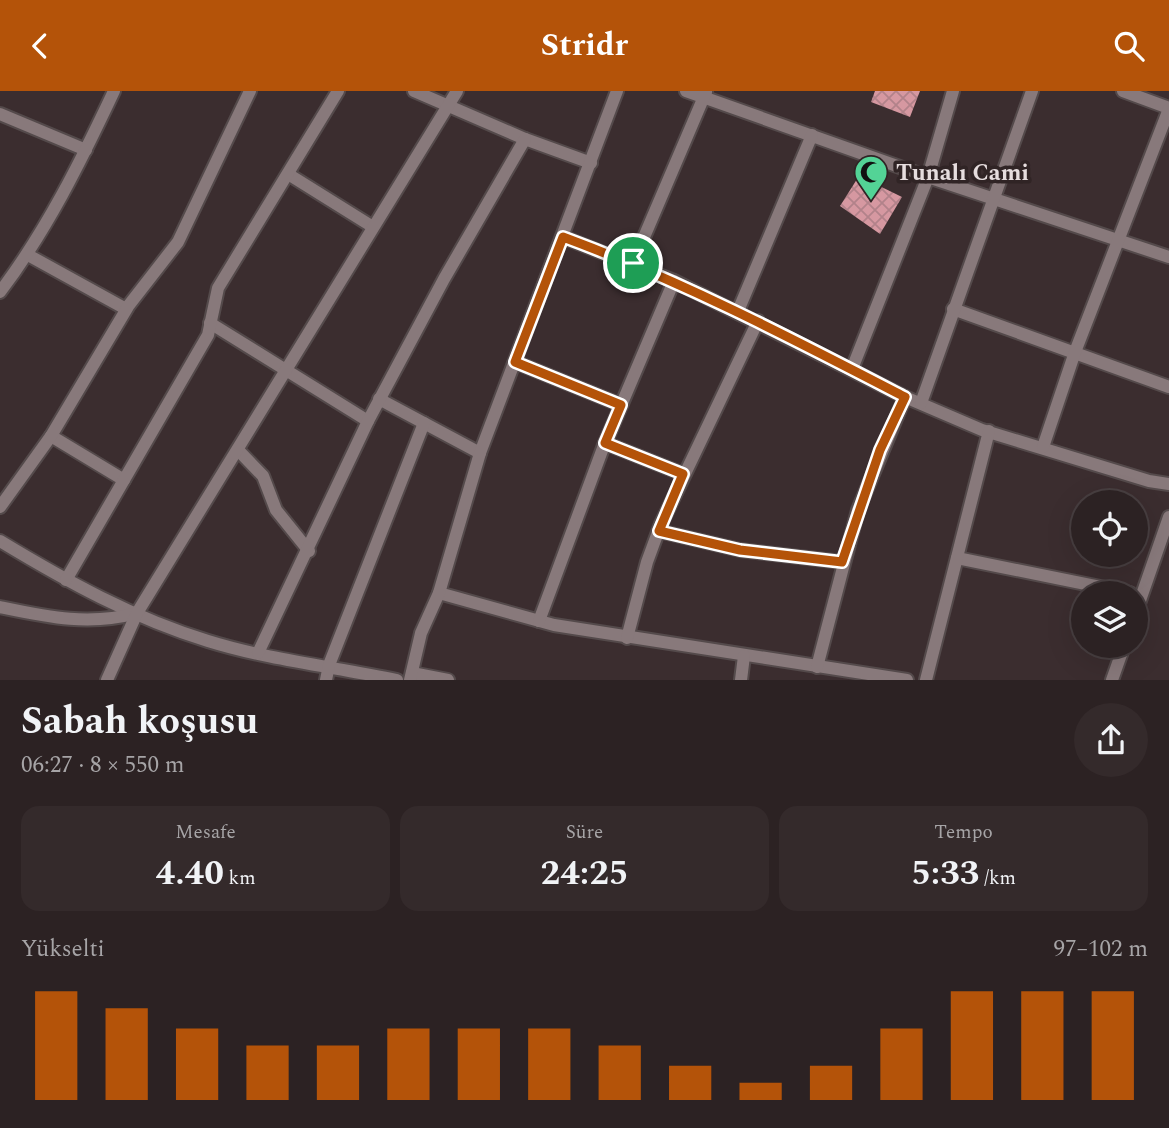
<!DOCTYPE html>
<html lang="tr">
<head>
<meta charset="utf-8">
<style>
  body { margin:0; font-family:Spectral,serif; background:#342a2b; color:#f1f3f6; height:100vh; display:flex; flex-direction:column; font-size:26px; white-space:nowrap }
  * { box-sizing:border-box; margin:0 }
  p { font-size:23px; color:#a6a4a6 }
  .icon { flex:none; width:38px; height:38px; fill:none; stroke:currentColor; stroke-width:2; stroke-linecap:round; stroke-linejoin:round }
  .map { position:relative; height:589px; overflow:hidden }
  .panel { display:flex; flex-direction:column; background:#2c2223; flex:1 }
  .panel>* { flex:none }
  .fabs { position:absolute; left:1071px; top:399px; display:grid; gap:14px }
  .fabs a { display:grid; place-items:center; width:77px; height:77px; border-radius:50%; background:#2c2223; box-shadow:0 7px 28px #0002,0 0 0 2px #483f41; font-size:35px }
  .pin { position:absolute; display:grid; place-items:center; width:60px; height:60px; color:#fff; margin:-30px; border:4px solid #fff; border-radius:50%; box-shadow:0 2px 7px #0007 }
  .round { display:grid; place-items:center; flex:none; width:74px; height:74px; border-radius:37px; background:#342a2b }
  .overview { display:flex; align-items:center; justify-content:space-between; height:119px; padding:0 21px }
  h1 { font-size:38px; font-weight:700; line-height:52px }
  .figures { display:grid; grid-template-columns:repeat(3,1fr); gap:10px; height:119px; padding:7px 21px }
  .figures div { display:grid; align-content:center; border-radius:18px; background:#342a2b; text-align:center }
  .figures b { font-size:35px; font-weight:700 }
  .figures small { font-size:19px; font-weight:400 }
  .figures p { font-size:19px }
  .chart { height:196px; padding:14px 21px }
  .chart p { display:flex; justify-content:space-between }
  .chart svg { width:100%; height:126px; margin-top:7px; stroke:#b45309; stroke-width:6 }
  header { display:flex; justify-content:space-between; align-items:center; height:91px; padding:0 21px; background:#b45309; color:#fff; font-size:32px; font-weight:700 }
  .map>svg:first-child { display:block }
  .building { fill:url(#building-cross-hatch) }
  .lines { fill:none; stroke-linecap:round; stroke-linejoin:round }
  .street-casing { stroke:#544a4b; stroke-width:16 }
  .street { stroke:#88797b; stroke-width:12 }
  .route-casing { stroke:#fff; stroke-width:14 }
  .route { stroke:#b45309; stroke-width:9 }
  .labels { text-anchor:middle; stroke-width:7; stroke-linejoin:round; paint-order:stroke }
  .poi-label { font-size:23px; font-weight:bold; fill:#e6ddde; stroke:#302425; text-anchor:start }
</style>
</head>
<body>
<header><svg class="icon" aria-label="back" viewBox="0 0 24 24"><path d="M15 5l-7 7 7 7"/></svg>Stridr<svg class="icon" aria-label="search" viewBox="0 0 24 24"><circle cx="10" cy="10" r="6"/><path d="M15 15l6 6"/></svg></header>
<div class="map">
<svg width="1169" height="589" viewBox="0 0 1169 589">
  <defs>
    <pattern id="building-cross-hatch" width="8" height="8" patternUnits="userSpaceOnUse" patternTransform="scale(1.75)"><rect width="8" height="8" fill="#d698a1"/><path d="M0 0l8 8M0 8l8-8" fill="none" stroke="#b2828a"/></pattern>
  </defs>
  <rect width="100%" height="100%" fill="#3b2d2f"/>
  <g class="building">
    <path d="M875,0H920L910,26L871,11Z"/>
    <path d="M859,85L902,106L880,143L840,115Z"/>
  </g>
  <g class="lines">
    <defs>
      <g id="street">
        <path d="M414,0L525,48L591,72"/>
        <path d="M686,0L928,86L1169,166"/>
        <path d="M1123,0L1169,17"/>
        <path d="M0,23L86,59"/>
        <path d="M288,83L373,136"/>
        <path d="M563,146L674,190L905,306L982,339L1149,390L1169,393"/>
        <path d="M28,164L126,218"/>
        <path d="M633,172L706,1"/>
        <path d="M0,201C47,139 81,70 114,0"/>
        <path d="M953,218L1169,296"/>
        <path d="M738,220L812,44"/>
        <path d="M210,232L368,330"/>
        <path d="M515,271L621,314"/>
        <path d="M852,278L928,86L953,0"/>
        <path d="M379,308L480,362"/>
        <path d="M921,312L1032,0"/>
        <path d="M51,345L124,389"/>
        <path d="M605,352L683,383"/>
        <path d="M1043,356L1075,261L1169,18"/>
        <path d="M238,359L263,385L276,419L309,460"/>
        <path d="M0,416L51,345L129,214L178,151L250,0"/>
        <path d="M659,440L740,459L842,471"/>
        <path d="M0,450C66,490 133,527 208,550C269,569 335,576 397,589"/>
        <path d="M957,467L1130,502"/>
        <path d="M66,489L208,244L218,197L338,0"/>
        <path d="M439,502L554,534L907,589"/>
        <path d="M0,516C48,526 89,535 137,522"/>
        <path d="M1136,521L1169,426"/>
        <path d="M539,530L603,357L674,190"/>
        <path d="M627,547L647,471L661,433L758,230"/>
        <path d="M258,562L368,330L444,188L525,48"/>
        <path d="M817,576L858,419L905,306"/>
        <path d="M412,582L448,589"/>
        <path d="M107,589L137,522L457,0"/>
        <path d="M326,589L329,574L424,332"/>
        <path d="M410,589L421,542L439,502L480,362L617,0"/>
        <path d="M741,589L744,565"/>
        <path d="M926,589L989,340"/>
        <path d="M1112,589L1124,555"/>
      </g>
    </defs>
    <use href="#street" class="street-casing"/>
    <use href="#street" class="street"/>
  </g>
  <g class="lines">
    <defs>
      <path id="route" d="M563,146C682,190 793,248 905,306L880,359L842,471L740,459L659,440L683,383L605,352L621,314L515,271Z"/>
    </defs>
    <use href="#route" class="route-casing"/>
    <use href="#route" class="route"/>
  </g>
  <defs>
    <symbol id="mosque-pin" viewBox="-11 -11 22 30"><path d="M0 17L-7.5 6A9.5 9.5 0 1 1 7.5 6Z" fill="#53d396" stroke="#302425"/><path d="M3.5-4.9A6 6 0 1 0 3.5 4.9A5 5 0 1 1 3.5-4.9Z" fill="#111"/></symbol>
  </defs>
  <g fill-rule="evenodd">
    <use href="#mosque-pin" x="852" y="62" width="38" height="52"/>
  </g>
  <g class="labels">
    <g class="poi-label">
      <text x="896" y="89">Tunalı Cami</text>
    </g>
  </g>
</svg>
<div class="fabs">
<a><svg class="icon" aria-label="locate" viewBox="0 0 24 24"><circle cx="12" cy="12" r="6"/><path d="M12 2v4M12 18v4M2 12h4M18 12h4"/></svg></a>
<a><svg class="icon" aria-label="layers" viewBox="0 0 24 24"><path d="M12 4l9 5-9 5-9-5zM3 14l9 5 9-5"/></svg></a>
</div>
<div class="pin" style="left:633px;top:172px;background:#1e9e55"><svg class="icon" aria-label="arrive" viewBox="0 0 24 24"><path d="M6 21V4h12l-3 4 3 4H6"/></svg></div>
</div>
<section class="panel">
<div class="overview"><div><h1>Sabah koşusu</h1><p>06:27 · 8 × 550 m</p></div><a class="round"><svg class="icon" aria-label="share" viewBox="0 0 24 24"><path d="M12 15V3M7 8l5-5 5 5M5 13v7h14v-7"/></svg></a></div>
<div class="figures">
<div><p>Mesafe</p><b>4.40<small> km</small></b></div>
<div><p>Süre</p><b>24:25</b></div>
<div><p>Tempo</p><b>5:33<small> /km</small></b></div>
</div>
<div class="chart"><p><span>Yükselti</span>97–102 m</p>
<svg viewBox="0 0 160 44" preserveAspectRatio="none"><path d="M5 44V6M15 44V12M25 44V19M35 44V25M45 44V25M55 44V19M65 44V19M75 44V19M85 44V25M95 44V32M105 44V38M115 44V32M125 44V19M135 44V6M145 44V6M155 44V6"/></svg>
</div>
</section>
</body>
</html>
